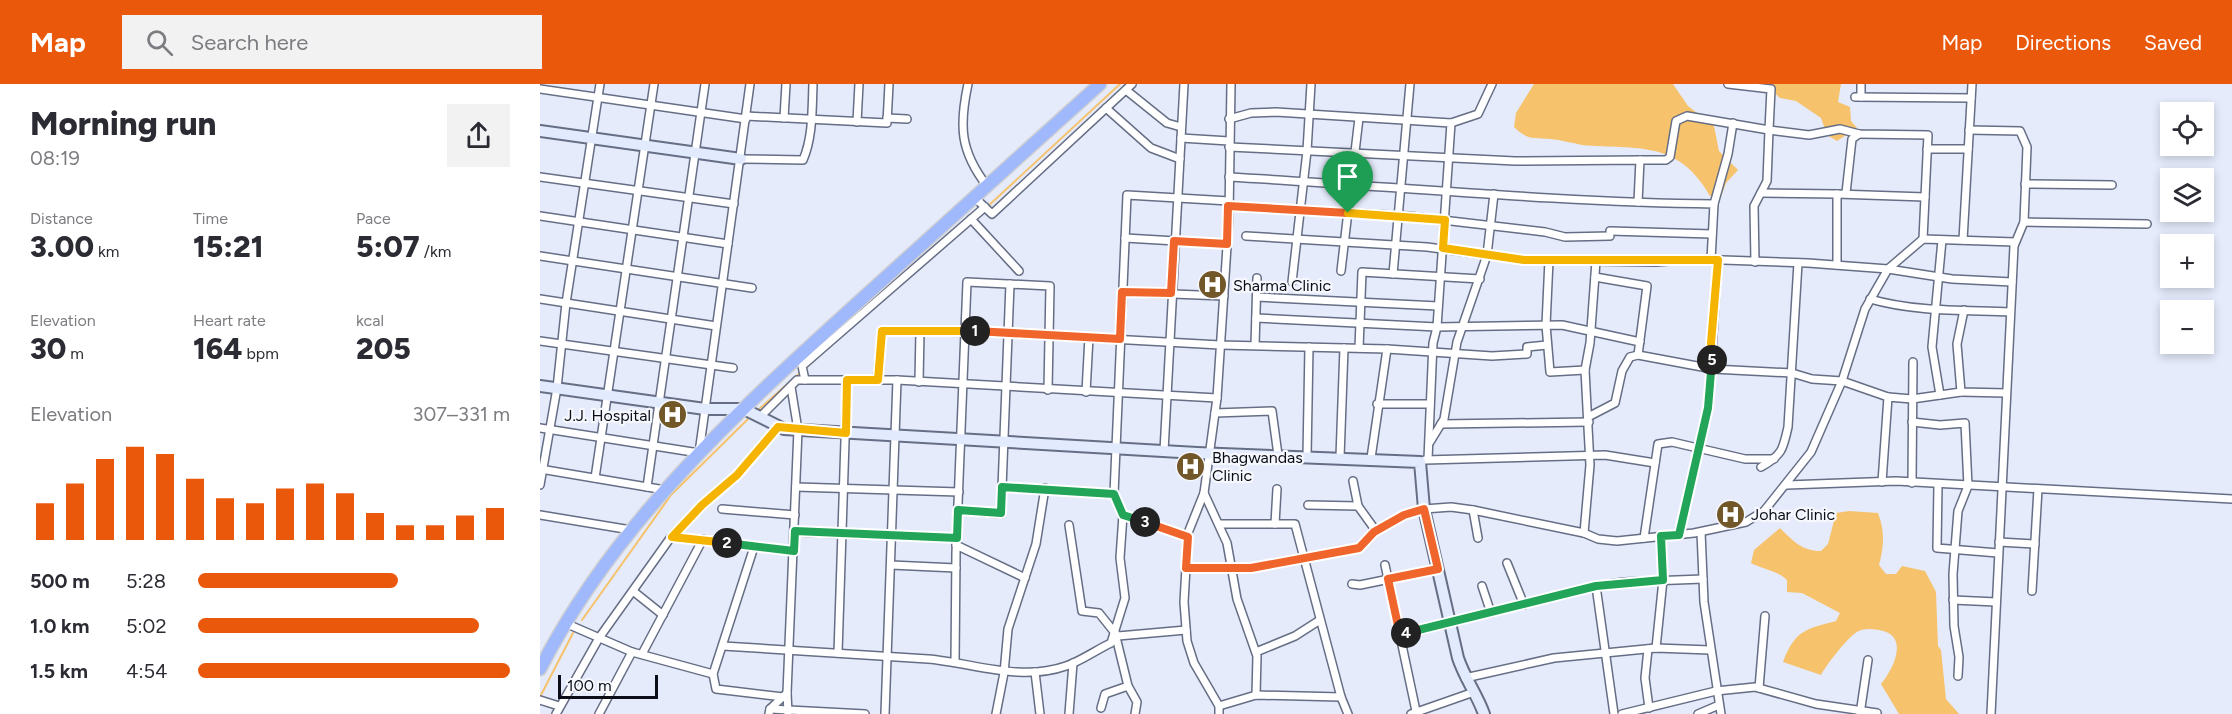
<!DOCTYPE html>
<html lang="en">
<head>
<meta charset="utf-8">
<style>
  body { margin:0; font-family:Figtree,sans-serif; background:#f2f2f3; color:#2b2b33; height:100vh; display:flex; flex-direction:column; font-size:22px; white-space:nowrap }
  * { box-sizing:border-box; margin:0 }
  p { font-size:20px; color:#7c7c81 }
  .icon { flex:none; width:33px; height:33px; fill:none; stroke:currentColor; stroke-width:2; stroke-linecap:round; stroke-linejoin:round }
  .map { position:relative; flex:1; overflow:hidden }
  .drawer { display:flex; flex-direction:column; background:#fff; width:540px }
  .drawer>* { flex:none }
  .buttons { position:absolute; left:1620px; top:18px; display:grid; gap:12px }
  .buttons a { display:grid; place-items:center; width:54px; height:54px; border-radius:0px; background:#fff; box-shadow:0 3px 9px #0003; font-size:30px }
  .scale { position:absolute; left:18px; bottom:15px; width:100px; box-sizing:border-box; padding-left:6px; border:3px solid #0b0e17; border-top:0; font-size:16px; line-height:21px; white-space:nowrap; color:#0b0e17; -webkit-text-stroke:4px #f6f8fe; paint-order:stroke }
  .pin { position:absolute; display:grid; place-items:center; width:51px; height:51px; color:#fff; margin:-62px -26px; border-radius:50% 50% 50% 0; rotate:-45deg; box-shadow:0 0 6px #0007 }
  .pin .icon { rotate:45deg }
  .km { position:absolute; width:30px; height:30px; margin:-15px; border-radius:50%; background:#222; color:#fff; font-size:16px; line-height:30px; text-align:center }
  .round { display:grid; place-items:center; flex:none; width:63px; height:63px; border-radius:0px; background:#f2f2f3 }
  .overview { display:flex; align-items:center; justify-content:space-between; height:102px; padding:0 30px }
  h1 { font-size:33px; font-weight:800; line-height:45px }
  .metrics { display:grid; grid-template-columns:repeat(3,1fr); gap:9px; height:102px; padding:6px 30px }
  .metrics div { display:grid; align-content:center }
  .metrics b { font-size:30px; font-weight:800 }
  .metrics small { font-size:16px; font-weight:400 }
  .metrics p { font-size:16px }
  .chart { height:168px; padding:12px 30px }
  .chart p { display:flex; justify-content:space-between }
  .chart svg { width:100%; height:108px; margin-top:6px; stroke:#ea580c; stroke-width:6 }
  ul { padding:0 30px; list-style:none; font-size:20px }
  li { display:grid; grid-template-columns:96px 72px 1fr; align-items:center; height:45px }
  li i { height:15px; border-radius:8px; background:#ea580c }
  header { display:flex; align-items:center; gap:36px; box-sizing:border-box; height:84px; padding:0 30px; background:#ea580c; color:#fff }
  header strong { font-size:28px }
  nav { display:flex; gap:33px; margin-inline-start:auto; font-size:21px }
  .search { width:420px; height:54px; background:#f2f2f3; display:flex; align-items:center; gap:15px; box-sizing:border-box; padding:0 21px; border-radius:0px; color:#7c7c81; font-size:22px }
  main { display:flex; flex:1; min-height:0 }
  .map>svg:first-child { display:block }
  .water { fill:#f6c26b }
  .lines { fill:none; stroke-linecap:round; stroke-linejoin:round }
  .stream { stroke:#f6c26b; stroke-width:2 }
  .street-casing { stroke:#666e85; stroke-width:10 }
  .secondary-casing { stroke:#666e85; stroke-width:14 }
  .highway-casing { stroke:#cecfd1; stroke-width:15 }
  .street { stroke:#fff; stroke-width:7 }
  .secondary { stroke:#e2eafe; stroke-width:10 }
  .highway { stroke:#a0b8fc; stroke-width:12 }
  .split-1-casing { stroke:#fff; stroke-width:12 }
  .split-2-casing { stroke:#fff; stroke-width:12 }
  .split-3-casing { stroke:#fff; stroke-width:12 }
  .split-4-casing { stroke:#fff; stroke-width:12 }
  .split-5-casing { stroke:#fff; stroke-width:12 }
  .split-6-casing { stroke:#fff; stroke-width:12 }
  .split-1 { stroke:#f0652b; stroke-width:8 }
  .split-2 { stroke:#f5b400; stroke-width:8 }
  .split-3 { stroke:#22a559; stroke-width:8 }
  .split-4 { stroke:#f0652b; stroke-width:8 }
  .split-5 { stroke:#22a559; stroke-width:8 }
  .split-6 { stroke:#f5b400; stroke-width:8 }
  .labels { text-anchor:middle; stroke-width:4.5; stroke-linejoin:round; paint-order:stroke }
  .poi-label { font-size:16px; fill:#0b0e17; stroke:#f6f8fe; text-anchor:start }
</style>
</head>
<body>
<header>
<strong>Map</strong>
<div class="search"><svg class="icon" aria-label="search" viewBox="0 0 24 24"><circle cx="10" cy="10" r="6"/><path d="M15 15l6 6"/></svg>Search here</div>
<nav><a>Map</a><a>Directions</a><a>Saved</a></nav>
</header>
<main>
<section class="drawer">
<div class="overview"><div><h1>Morning run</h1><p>08:19</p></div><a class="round"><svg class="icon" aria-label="share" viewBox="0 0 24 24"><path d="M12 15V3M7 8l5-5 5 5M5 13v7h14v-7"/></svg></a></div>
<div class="metrics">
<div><p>Distance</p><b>3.00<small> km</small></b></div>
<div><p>Time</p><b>15:21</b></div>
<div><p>Pace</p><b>5:07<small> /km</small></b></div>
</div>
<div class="metrics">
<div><p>Elevation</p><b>30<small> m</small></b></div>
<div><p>Heart rate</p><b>164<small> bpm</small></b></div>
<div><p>kcal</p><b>205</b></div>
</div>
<div class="chart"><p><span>Elevation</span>307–331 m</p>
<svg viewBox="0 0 160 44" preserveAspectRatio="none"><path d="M5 44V29M15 44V21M25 44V11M35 44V6M45 44V9M55 44V19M65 44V27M75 44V29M85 44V23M95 44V21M105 44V25M115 44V33M125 44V38M135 44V38M145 44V34M155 44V31"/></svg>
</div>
<ul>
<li><b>500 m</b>5:28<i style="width:64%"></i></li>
<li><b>1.0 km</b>5:02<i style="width:90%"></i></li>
<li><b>1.5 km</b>4:54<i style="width:100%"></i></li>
</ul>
</section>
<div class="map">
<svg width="1692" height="630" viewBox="0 0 1692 630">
  <rect width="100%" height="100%" fill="#e5ebfb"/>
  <g class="water">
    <path d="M994,0H1133L1148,22L1174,42L1179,67L1198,86L1186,99L1181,113L1170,112C1138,55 1097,66 1042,61C1032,59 1021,56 1011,55C991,53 989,57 974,43L976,29Z"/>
    <path d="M1225,0H1301L1298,18L1310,23L1311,37L1317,44L1297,57L1287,51L1281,34L1256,17L1240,14Z"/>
    <path d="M1309,427L1338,429C1345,447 1344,463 1339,481L1346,490H1356L1362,482L1385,487L1396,508L1398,562L1401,566L1406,615L1419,630H1359L1341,600C1354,584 1370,551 1339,546C1331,545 1324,544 1317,548C1307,554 1287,580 1281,591L1243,578C1255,546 1266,545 1296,537L1300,529L1262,509L1247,508V496C1238,487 1222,485 1211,479L1214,466L1240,444C1253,457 1262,467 1281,467L1288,460L1296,429Z"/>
  </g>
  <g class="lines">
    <g class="stream">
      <path d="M446,124L580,0"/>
      <path d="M217,327L280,271"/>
      <path d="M42,536L131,411L209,334"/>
      <path d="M1,611L33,549"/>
    </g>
    <defs>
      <g id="street">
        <path d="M428,0C419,42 420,67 447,102"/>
        <path d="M0,5L206,35"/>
        <path d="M586,6L627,39L641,43"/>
        <path d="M1315,13L1431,14"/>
        <path d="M1321,13V0"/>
        <path d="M566,24L611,64L640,75"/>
        <path d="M206,32L347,39L349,0"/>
        <path d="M244,34L246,0"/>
        <path d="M347,34L367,35"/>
        <path d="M689,35L711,29L736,28L911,39L897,243L716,234"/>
        <path d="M317,38L319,0"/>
        <path d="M911,39L938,30L952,0"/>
        <path d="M1429,46L1480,47L1487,63L1484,138L1474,162L1451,630"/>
        <path d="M641,54L689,57"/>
        <path d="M689,63L975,77L1100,76L1098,118"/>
        <path d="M1387,65H1428"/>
        <path d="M201,75L263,76C273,53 272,25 273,0"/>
        <path d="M1100,76H1126L1130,73L1136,37L1147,32L1229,46L1231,5L1188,0"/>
        <path d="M0,93L194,120"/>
        <path d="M689,93C851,102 1012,118 1174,120L1171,176"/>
        <path d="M1485,100L1572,101"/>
        <path d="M1221,109L1297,110V181"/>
        <path d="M1306,109L1312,55L1319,50"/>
        <path d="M1297,110L1385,113"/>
        <path d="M434,113L452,130L592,0"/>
        <path d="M1174,120L1188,70L1193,39"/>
        <path d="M689,122L868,132L1005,148L1025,153L1070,152"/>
        <path d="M0,132L188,160"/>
        <path d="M431,135L479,187"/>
        <path d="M1484,138L1607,140"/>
        <path d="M1070,147L1172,150"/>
        <path d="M706,152L887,163L984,176L1116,178L1155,175L1268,179L1348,185L1412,195L1472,198"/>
        <path d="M585,154L687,160"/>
        <path d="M1423,156L1432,0"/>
        <path d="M0,172L212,204"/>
        <path d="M1009,176L1006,241L1010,288L1045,286"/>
        <path d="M1215,178L1214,122L1227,97L1229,46L1269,51L1300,45L1319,50L1388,51L1383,155"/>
        <path d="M801,187L819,34"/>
        <path d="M853,190L870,0"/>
        <path d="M1055,193L1107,202L1098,271L1173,285L1252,289L1272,295L1302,297L1348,313"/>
        <path d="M752,198L767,67L771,0"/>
        <path d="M582,208L684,212"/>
        <path d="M717,213L898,222"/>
        <path d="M0,215L176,242"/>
        <path d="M1330,215C1375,228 1424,226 1470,228"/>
        <path d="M1424,226L1417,260L1421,308L1466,309"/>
        <path d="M0,257L193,284"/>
        <path d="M715,261L717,194"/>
        <path d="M819,264L822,188L940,195"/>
        <path d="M847,265L952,272L987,270V263L1007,261"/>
        <path d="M265,296L262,282L445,123"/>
        <path d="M337,296L342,247H424L680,261L847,265L831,374"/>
        <path d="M379,298L380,247"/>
        <path d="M546,308L549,253"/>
        <path d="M1400,311L1392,263L1402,156"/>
        <path d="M837,320H890"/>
        <path d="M675,329L732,327L738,371"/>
        <path d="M220,333L257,296H357L677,314"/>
        <path d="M1048,333L1075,319L1082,287L1090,273L1098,271"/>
        <path d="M1372,338L1400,341L1425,339L1428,402L1418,427L1413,490L1414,542L1419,573L1418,592"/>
        <path d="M901,340L1049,338"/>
        <path d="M0,344L159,369L210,0"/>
        <path d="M890,358L904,335L917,258L947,171L954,110"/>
        <path d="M624,367L644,0"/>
        <path d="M767,372L769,263"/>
        <path d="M800,373L804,264"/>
        <path d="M888,375L893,259L897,243L1022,241L1100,258"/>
        <path d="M885,376L1065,371L1115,379"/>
        <path d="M1221,383C1242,371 1243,366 1248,343L1258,179"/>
        <path d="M0,385L125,406"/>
        <path d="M55,394L114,0"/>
        <path d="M813,397L818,422"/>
        <path d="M1342,398L1348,313L1372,315L1421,308"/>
        <path d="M1372,399L1373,278"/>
        <path d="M0,401L17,304L26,219L60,0"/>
        <path d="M1247,401L1356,397L1692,415"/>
        <path d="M1398,401L1397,464L1458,469"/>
        <path d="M107,403L165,0"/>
        <path d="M256,403L419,408"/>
        <path d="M463,403L574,410"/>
        <path d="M664,409L687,459L697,515L717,572L716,611"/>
        <path d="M768,421L818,422L836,447"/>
        <path d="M182,425L255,431"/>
        <path d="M418,426L461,430L470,200"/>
        <path d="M933,426L938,454"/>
        <path d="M0,431L91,446"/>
        <path d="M583,431L648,453"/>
        <path d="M679,440H755L801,613L808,630"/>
        <path d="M735,440L737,405"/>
        <path d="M529,441L542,527L559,529L575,549L588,602L565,610L561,624"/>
        <path d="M255,448L417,454"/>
        <path d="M1161,448L1164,518L1181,630"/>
        <path d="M1044,449L1050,381L1045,286L1050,259L1056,177"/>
        <path d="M1139,451L1168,324L1178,176"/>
        <path d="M131,453L162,421L197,391L238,343"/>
        <path d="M1104,454L1118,360L1132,358L1205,375H1234"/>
        <path d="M1459,458L1495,460"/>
        <path d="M416,461L485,494"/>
        <path d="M214,463L173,590L176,605L243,613"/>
        <path d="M967,479L984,521"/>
        <path d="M351,481L416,484"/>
        <path d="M845,481L876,627"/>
        <path d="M646,484H711L819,464L834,448L865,431L884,425L911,423L933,426L1044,449L1058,455L1077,457L1154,449L1206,438L1224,427L1271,368L1302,297L1325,225L1348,185L1383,155L1475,158"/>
        <path d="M812,500L820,501L898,485"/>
        <path d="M942,502L951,529"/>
        <path d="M1056,502L1074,630"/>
        <path d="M93,507L123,531"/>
        <path d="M1492,507L1498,405"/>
        <path d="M1413,516L1456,518"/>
        <path d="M25,539L92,568L173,590"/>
        <path d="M575,549L578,552L646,546"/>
        <path d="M860,551L1056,502L1084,498L1163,495"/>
        <path d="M183,562L388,575C434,579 480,598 526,582C541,577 556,566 571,559L585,514L580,474L583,431L574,410L587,111L689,117"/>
        <path d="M1116,564L1123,496L1121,452"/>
        <path d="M1108,565L1105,594L1109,624"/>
        <path d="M716,568L755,552L780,536"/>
        <path d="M298,569L307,296"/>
        <path d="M102,570L163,455"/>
        <path d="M415,578L416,469L427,198L510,202L508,306"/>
        <path d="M495,588L500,630"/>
        <path d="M925,594L1014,574L1116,564L1170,566"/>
        <path d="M588,602L597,618L595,630"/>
        <path d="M1219,604L1225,532"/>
        <path d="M247,609L248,630"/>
        <path d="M0,616L19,622"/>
        <path d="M679,622L716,611L801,613"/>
        <path d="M230,625L325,630"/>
        <path d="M16,630L59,554L131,453L254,467"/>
        <path d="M59,630L92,568"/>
        <path d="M229,630L230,625L247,609L258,346L251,303"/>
        <path d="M345,630L357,296"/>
        <path d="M456,630L464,589L468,545L496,460L505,404"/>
        <path d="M529,630L533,579"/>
        <path d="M679,630V622L654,579L647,557L644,518L648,449L664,409L677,314L689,132L691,0"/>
        <path d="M871,630L934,608"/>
        <path d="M1082,630L1176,607L1215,603L1276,620L1337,629"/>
        <path d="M1158,630L1179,621"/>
        <path d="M1320,630L1328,576"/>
      </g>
      <g id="secondary">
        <path d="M0,47L201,75"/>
        <path d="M0,302L165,325H204L244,345L657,369L880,378L884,425L918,574C925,595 937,610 944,630"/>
      </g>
      <path id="highway" d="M0,585C74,440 195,330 314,222C395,148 478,74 560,0"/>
    </defs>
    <use href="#street" class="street-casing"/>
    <use href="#secondary" class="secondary-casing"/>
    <use href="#highway" class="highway-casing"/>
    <use href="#street" class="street"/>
    <use href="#secondary" class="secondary"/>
    <use href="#highway" class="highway"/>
  </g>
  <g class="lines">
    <defs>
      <path id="split-1" d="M435,247L580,255L582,208L631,209L634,157L687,160L688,122L808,129"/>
      <path id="split-2" d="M187,459L132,453L162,421L197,391L238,343L306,349L307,296H338L342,247H435"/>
      <path id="split-3" d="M187,459L254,467L255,447L417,454L418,426L461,429L462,403L574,410L583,431L605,438"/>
      <path id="split-4" d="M605,438L648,453L646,484H711L819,464L834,448L864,431L884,425L898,485L848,495L860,551L866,549"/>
      <path id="split-5" d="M866,549L1056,502L1123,496L1121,452L1139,451L1168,324L1172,276"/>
      <path id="split-6" d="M808,129L905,136L903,164L984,176H1178L1171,259L1172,276"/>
    </defs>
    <use href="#split-1" class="split-1-casing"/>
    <use href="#split-2" class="split-2-casing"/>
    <use href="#split-3" class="split-3-casing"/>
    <use href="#split-4" class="split-4-casing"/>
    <use href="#split-5" class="split-5-casing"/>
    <use href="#split-6" class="split-6-casing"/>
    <use href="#split-1" class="split-1"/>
    <use href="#split-2" class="split-2"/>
    <use href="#split-3" class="split-3"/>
    <use href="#split-4" class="split-4"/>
    <use href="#split-5" class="split-5"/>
    <use href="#split-6" class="split-6"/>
  </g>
  <defs>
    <symbol id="hospital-disc" viewBox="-11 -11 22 22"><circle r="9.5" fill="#725729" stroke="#f6f8fe"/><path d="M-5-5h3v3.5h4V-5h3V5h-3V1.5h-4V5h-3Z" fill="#fff"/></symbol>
  </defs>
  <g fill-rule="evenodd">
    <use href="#hospital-disc" x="656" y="184" width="33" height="33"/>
    <use href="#hospital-disc" x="116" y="314" width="33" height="33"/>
    <use href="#hospital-disc" x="634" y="366" width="33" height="33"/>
    <use href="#hospital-disc" x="1174" y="414" width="33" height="33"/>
  </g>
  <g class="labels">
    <g class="poi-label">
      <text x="693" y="207">Sharma Clinic</text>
      <text x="111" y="337" text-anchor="end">J.J. Hospital</text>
      <text x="672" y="379">Bhagwandas<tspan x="672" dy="18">Clinic</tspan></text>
      <text x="1211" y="436">Johar Clinic</text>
    </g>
  </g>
</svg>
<div class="buttons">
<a><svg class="icon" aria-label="locate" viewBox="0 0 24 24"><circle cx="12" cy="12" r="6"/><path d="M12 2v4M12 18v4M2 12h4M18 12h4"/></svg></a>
<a><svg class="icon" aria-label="layers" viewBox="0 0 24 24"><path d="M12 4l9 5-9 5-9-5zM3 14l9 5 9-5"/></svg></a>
<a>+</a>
<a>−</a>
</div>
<div class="scale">100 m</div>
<div class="pin" style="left:808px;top:129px;background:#1e9e55"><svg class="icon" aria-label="arrive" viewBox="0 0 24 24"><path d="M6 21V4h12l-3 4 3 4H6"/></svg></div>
<b class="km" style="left:435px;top:247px">1</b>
<b class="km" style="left:187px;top:459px">2</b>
<b class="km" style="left:605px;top:438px">3</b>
<b class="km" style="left:866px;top:549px">4</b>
<b class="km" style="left:1172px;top:276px">5</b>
</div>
</main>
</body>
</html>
